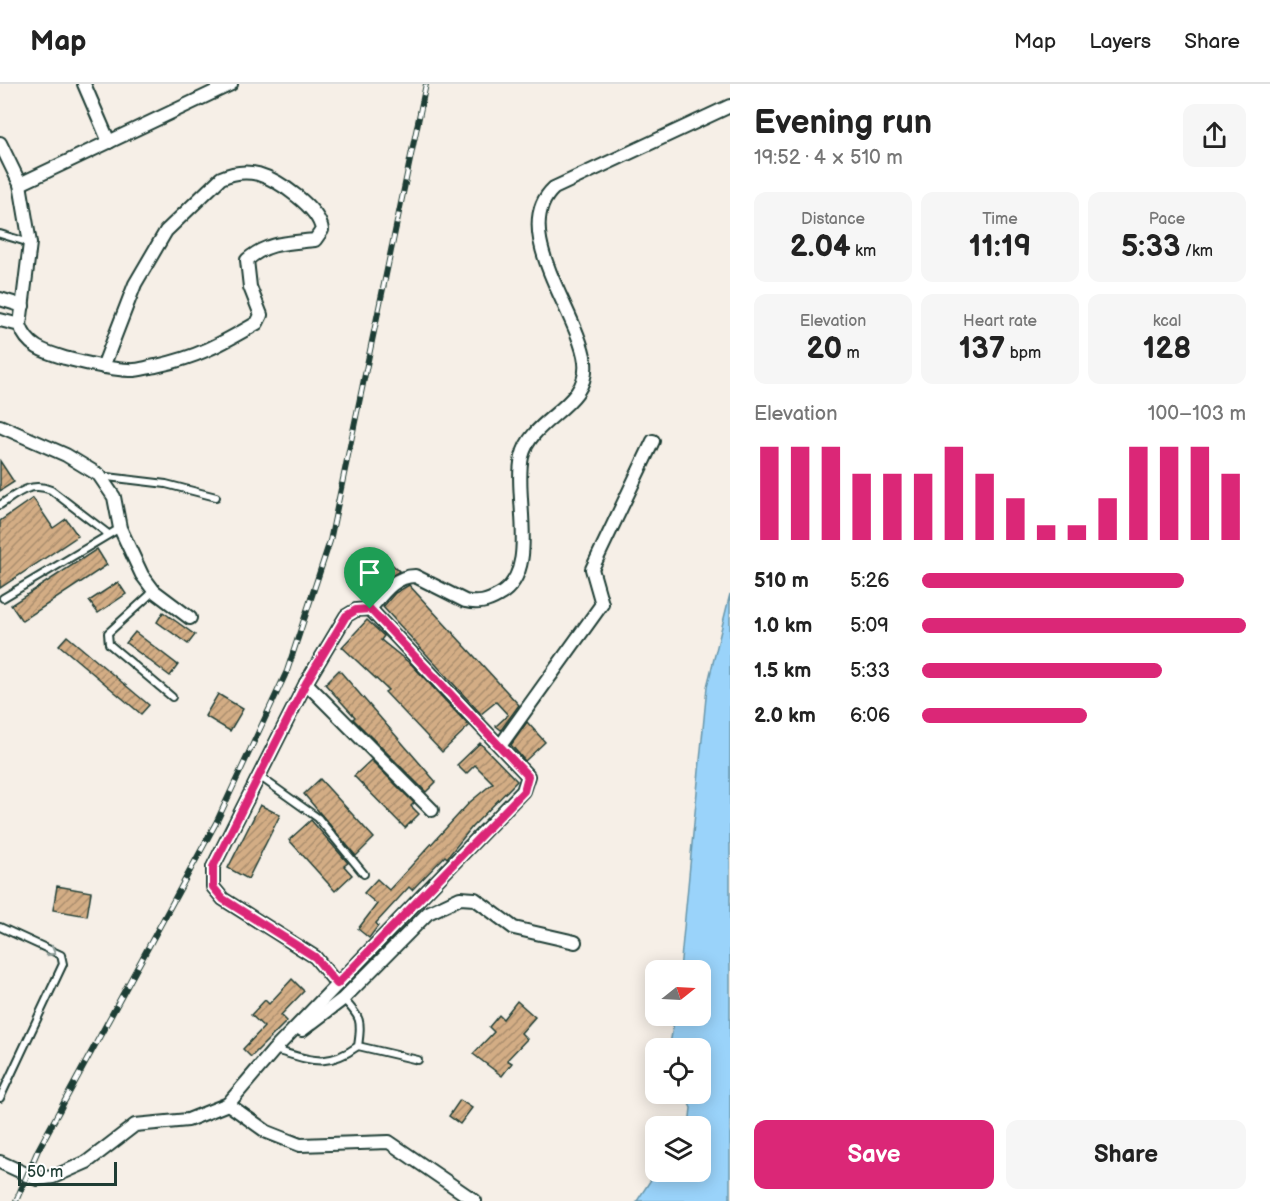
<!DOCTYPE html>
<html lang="en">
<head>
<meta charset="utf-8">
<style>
  body { margin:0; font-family:"Balsamiq Sans",sans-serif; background:#f6f6f6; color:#222; height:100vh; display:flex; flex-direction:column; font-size:22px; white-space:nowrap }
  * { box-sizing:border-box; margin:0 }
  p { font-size:20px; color:#767676 }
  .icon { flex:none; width:33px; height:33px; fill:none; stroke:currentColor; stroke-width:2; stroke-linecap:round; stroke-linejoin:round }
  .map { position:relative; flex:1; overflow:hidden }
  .side { display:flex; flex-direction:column; background:#fff; width:540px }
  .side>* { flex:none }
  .needle { width:39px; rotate:72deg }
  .fabs { position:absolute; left:645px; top:876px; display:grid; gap:12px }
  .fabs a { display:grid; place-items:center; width:66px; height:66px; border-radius:12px; background:#fff; box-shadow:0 3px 15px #0003; font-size:30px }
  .scale { position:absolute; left:18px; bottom:15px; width:99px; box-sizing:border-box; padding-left:6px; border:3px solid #1f3d34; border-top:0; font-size:16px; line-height:21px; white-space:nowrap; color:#1f3d34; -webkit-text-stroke:4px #fff; paint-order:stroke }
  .pin { position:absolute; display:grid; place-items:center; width:51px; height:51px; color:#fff; margin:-62px -26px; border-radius:50% 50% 50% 0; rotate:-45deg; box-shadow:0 0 6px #0007 }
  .pin .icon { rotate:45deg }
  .round { display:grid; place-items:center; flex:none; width:63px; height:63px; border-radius:12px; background:#f6f6f6 }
  .head { display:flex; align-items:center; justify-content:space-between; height:102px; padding:0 24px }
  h1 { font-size:33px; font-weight:700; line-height:45px }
  .figures { display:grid; grid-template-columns:repeat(3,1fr); gap:9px; height:102px; padding:6px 24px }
  .figures div { display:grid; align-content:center; border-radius:12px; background:#f6f6f6; text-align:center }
  .figures b { font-size:30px; font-weight:700 }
  .figures small { font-size:16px; font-weight:400 }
  .figures p { font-size:16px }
  .chart { height:168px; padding:12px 24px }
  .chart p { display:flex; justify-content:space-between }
  .chart svg { width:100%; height:108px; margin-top:6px; stroke:#db2777; stroke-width:6 }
  .button { display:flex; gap:12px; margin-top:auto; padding:12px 24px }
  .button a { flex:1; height:69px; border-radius:12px; background:#db2777; color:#fff; font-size:24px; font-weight:700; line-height:69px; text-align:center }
  .button a+a { background:#f6f6f6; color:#222 }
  ul { padding:0 24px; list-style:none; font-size:20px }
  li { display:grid; grid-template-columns:96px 72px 1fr; align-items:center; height:45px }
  li i { height:15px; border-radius:8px; background:#db2777 }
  header { display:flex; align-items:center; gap:36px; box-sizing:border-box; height:84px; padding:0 30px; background:#fff; border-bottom:2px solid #e0e0e0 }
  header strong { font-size:28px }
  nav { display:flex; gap:33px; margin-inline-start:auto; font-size:21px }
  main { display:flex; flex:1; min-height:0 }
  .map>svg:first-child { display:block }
  .water { fill:#9ad3fa; stroke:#6997ab; stroke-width:1.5 }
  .building { fill:url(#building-hatch); stroke:#1f3d34; stroke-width:1.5 }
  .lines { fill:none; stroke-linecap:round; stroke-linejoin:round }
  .service-casing { stroke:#1f3d34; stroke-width:10 }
  .minor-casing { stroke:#1f3d34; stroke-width:16 }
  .service { stroke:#fff; stroke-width:6 }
  .minor { stroke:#fff; stroke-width:12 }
  .rail-casing { stroke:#1f3d34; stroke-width:6 }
  .rail { stroke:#fff; stroke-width:4; stroke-dasharray:11; stroke-linecap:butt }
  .oneway { stroke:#8f9e9a }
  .route-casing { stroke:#fff; stroke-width:12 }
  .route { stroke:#db2777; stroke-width:8 }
</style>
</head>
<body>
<header>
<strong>Map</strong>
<nav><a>Map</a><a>Layers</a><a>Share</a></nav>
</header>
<main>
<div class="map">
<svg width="730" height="1117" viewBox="0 0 730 1117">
  <defs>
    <pattern id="building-hatch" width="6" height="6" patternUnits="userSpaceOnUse" patternTransform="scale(1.5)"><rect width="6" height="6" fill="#d3ad85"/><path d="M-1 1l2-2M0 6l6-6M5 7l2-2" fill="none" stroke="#ab8e6e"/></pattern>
  </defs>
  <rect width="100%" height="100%" fill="#f6efe7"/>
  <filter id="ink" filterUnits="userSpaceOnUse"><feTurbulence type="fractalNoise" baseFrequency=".0167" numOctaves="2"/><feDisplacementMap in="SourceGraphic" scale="12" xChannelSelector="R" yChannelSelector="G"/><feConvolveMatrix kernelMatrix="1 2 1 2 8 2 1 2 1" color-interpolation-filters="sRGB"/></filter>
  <g filter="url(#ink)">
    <path class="water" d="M730,510V1117H637L656,1088H700V1042H689L691,1024L685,1010H700V964H671L670,960L675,932H700V886H680L707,603Z"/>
    <g class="building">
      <path d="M0,377L14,398L0,407Z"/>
      <path d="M33,414L53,444L66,435L78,452L0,504V437Z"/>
      <path d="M97,465L107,481L22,537L11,521Z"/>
      <path d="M379,468L399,487L384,497L369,513L352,496Z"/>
      <path d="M118,498L126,510L98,529L89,517Z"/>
      <path d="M409,501L519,621L501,646L496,642L508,631L496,618L481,630L383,523L395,509Z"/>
      <path d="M163,528L195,551L188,560L157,538Z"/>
      <path d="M367,536L384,552L381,556L412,581L469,642L442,668L385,608L388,606L342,563Z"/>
      <path d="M135,548L178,581L170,592L126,559Z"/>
      <path d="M67,552L149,621L141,630L59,561Z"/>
      <path d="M339,586L436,698L426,708L353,635L355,633L325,600Z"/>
      <path d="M218,610L243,625L230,647L205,632Z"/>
      <path d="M527,638L545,658L525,677L511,661Z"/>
      <path d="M480,659L517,697L472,743L447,774L445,772L412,806L409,803L376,839L378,842L369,854L358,845L377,820L364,809L377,795L389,806L470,718L493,699L475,681L466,690L457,681Z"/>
      <path d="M371,676L414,719L411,722L419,730L405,744L354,692Z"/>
      <path d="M320,695L374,754L356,772L304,710Z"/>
      <path d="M260,721L280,731L248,795L228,784Z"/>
      <path d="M311,736L348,779L344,782L352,791L335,807L289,756Z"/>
      <path d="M57,802L91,808L87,832L53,826Z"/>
      <path d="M292,895L304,907L281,931L287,937L251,973L243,965L264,943L251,931L265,916L269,920Z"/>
      <path d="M517,917L535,933L521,949L527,955L507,976L512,979L502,992L473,970L494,948L489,943L499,931L503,935Z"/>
      <path d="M460,1016L472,1024L460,1040L449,1032Z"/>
    </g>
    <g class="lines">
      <defs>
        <g id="service">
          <path d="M0,150L30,159"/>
          <path d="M99,392L166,400L216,413"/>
          <path d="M0,421C17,410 30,397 51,406L107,449"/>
          <path d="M154,507L108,549L109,560L172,613"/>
          <path d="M3,514L120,444"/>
          <path d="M259,692L318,734L364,790"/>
          <path d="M0,843L61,871L63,880L0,1014"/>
          <path d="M358,962L418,976"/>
          <path d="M275,966C310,976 326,985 358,962C362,937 361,933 343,915"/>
        </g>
        <g id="minor">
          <path d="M84,0L109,58"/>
          <path d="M0,59L20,100L30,159L20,241C27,263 45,268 65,274C86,279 107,285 129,286C138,287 147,283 156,282C198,273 221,260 257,239L261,231L250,203L247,176C267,158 288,159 315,156L322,146C319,124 279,96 258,90C245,87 232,89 221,94L166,147L135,200L103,283"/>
          <path d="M20,100L231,0"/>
          <path d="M0,215L23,222"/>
          <path d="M0,236L20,241"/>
          <path d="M0,342L66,371L99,391L114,413L120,444L142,491L154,507L190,534"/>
          <path d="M370,525C382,511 394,492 415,492L465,517C478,520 487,518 499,511C541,488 513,412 522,373C531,333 590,323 585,278C579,229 508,146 554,104L730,22"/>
          <path d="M306,599L432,726"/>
          <path d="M500,662L602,520L592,485L653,357"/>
          <path d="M302,946L343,915L428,829L460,814L475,815L514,844L575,858"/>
          <path d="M228,1020L267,1048L300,1061L389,1058L475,1117"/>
          <path d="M0,1078L37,1095L53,1093L87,1078L135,1041L188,1036L228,1020L274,966L523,707L528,692L370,525L356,526L346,532L306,599L213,783V803L223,815L315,873L337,900"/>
        </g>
      </defs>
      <use href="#service" class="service-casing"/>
      <use href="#minor" class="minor-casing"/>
      <use href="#service" class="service"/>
      <use href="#minor" class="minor"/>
      <defs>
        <path id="rail" d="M16,1117L38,1066L217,737L287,587L330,457L426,0"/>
      </defs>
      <use href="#rail" class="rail-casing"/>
      <use href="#rail" class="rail"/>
    </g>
    <defs><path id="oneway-chevron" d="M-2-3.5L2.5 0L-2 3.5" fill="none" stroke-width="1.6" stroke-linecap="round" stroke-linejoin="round" transform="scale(1.5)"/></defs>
    <use class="oneway" href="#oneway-chevron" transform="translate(52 868) rotate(31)"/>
  </g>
  <g class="lines" filter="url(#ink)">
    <defs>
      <path id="route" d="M370,525L528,692L524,707L337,900L315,873L223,815L213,803V783L306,599L346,532L356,526Z"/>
    </defs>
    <use href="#route" class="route-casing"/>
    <use href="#route" class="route"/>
  </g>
</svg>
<div class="fabs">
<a><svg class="needle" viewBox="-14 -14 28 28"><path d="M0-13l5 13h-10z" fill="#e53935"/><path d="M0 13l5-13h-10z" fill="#767676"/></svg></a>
<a><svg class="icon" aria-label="locate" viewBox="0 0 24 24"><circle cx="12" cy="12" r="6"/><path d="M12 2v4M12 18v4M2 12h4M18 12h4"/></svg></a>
<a><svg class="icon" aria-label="layers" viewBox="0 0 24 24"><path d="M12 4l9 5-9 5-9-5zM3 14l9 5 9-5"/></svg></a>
</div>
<div class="scale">50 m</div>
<div class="pin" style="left:370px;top:525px;background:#1e9e55"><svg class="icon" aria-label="arrive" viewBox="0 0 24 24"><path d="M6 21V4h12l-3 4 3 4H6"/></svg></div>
</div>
<section class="side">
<div class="head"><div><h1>Evening run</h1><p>19:52 · 4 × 510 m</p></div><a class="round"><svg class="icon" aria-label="share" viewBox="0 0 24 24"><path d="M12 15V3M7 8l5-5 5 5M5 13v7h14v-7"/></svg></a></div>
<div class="figures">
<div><p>Distance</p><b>2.04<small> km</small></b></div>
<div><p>Time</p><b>11:19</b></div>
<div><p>Pace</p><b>5:33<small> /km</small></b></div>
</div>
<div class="figures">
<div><p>Elevation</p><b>20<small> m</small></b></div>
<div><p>Heart rate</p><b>137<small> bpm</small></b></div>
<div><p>kcal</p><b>128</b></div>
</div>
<div class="chart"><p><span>Elevation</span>100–103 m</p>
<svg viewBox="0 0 160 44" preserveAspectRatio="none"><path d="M5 44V6M15 44V6M25 44V6M35 44V17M45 44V17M55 44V17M65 44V6M75 44V17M85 44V27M95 44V38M105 44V38M115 44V27M125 44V6M135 44V6M145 44V6M155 44V17"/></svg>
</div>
<ul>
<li><b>510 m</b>5:26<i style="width:81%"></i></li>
<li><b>1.0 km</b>5:09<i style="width:100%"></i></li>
<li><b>1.5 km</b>5:33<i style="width:74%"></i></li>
<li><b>2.0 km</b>6:06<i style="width:51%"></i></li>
</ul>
<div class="button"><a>Save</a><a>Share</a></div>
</section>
</main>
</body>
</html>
